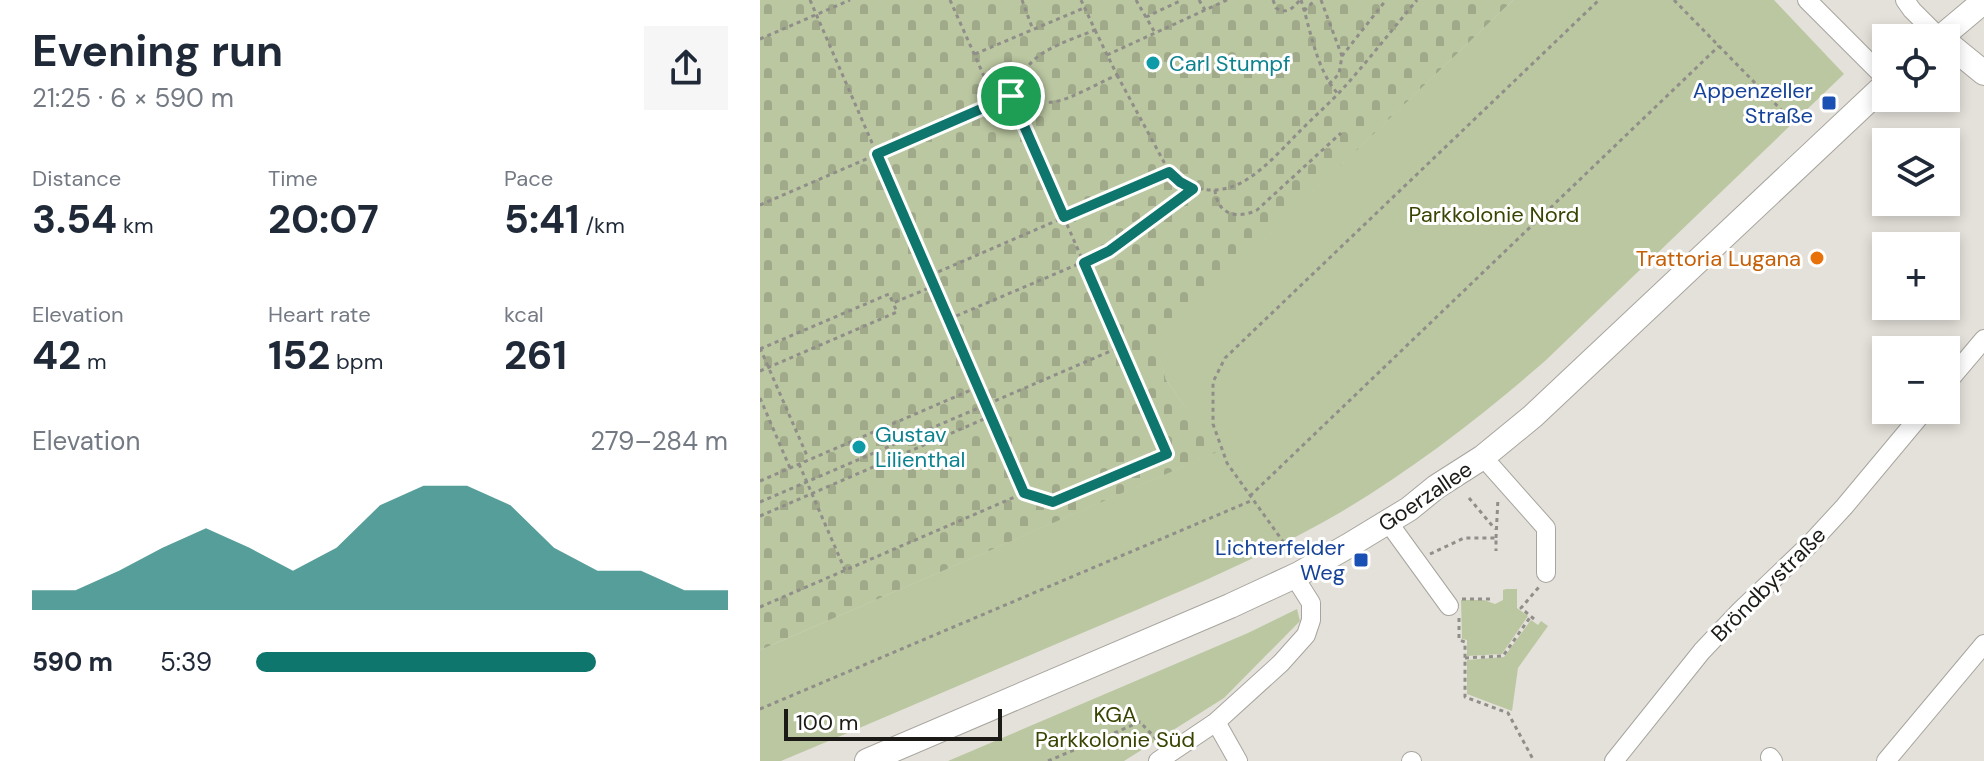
<!DOCTYPE html>
<html lang="en">
<head>
<meta charset="utf-8">
<style>
  body { margin:0; font-family:"DM Sans",sans-serif; background:#f6f6f7; color:#1f2937; height:100vh; display:flex; flex-direction:column; font-size:30px; white-space:nowrap }
  * { box-sizing:border-box; margin:0 }
  p { font-size:26px; color:#747a83 }
  .icon { flex:none; width:44px; height:44px; fill:none; stroke:currentColor; stroke-width:2; stroke-linecap:round; stroke-linejoin:round }
  .map { position:relative; flex:1; overflow:hidden }
  .drawer { display:flex; flex-direction:column; background:#fff; width:760px }
  .drawer>* { flex:none }
  .buttons { position:absolute; left:1112px; top:24px; display:grid; gap:16px }
  .buttons a { display:grid; place-items:center; width:88px; height:88px; border-radius:0px; background:#fff; box-shadow:0 4px 12px #0003; font-size:40px }
  .scale { position:absolute; left:24px; bottom:20px; width:218px; box-sizing:border-box; padding-left:8px; border:4px solid #1b1a17; border-top:0; font-size:22px; line-height:28px; white-space:nowrap; color:#1b1a17; -webkit-text-stroke:6px #fff; paint-order:stroke }
  .pin { position:absolute; display:grid; place-items:center; width:68px; height:68px; color:#fff; margin:-34px; border:4px solid #fff; border-radius:50%; box-shadow:0 2px 8px #0007 }
  .round { display:grid; place-items:center; flex:none; width:84px; height:84px; border-radius:0px; background:#f6f6f7 }
  .summary { display:flex; align-items:center; justify-content:space-between; height:136px; padding:0 32px }
  h1 { font-size:44px; font-weight:700; line-height:60px }
  .stats { display:grid; grid-template-columns:repeat(3,1fr); gap:12px; height:136px; padding:8px 32px }
  .stats div { display:grid; align-content:center }
  .stats b { font-size:40px; font-weight:700 }
  .stats small { font-size:22px; font-weight:400 }
  .stats p { font-size:22px }
  .chart { height:224px; padding:16px 32px }
  .chart p { display:flex; justify-content:space-between }
  .chart svg { width:100%; height:144px; margin-top:8px; fill:#0f766e; opacity:.7 }
  ul { padding:0 32px; list-style:none; font-size:26px }
  li { display:grid; grid-template-columns:128px 96px 1fr; align-items:center; height:60px }
  li i { height:20px; border-radius:10px; background:#0f766e }
  main { display:flex; flex:1; min-height:0 }
  .map>svg:first-child { display:block }
  .green { fill:#bbc7a1 }
  .cemetery { fill:url(#cemetery-stones) }
  .lines { fill:none; stroke-linecap:round; stroke-linejoin:round }
  .minor-casing { stroke:#a7a59e; stroke-width:20 }
  .major-casing { stroke:#a7a59e; stroke-width:26 }
  .path { stroke:#908e89; stroke-width:3; stroke-dasharray:4 4; stroke-linecap:butt }
  .minor { stroke:#fff; stroke-width:18 }
  .major { stroke:#fff; stroke-width:24 }
  .route-casing { stroke:#fff; stroke-width:16 }
  .route { stroke:#0f766e; stroke-width:10 }
  .culture-dot { fill:#0f9aa8; stroke:#fff; stroke-width:3 }
  .transit-dot { fill:#1a4fb4; stroke:#fff; stroke-width:3 }
  .food-dot { fill:#e8710a; stroke:#fff; stroke-width:3 }
  .labels { text-anchor:middle; stroke-width:6; stroke-linejoin:round; paint-order:stroke }
  .culture-label { font-size:22px; fill:#0d838f; stroke:#fff; text-anchor:start }
  .transit-label { font-size:22px; fill:#164399; stroke:#fff; text-anchor:end }
  .park-label { font-size:22px; fill:#384502; stroke:#fff }
  .food-label { font-size:22px; fill:#c56008; stroke:#fff; text-anchor:end }
  .street-label { font-size:22px; fill:#1b1a17; stroke:#fff }
</style>
</head>
<body>
<main>
<section class="drawer">
<div class="summary"><div><h1>Evening run</h1><p>21:25 · 6 × 590 m</p></div><a class="round"><svg class="icon" aria-label="share" viewBox="0 0 24 24"><path d="M12 15V3M7 8l5-5 5 5M5 13v7h14v-7"/></svg></a></div>
<div class="stats">
<div><p>Distance</p><b>3.54<small> km</small></b></div>
<div><p>Time</p><b>20:07</b></div>
<div><p>Pace</p><b>5:41<small> /km</small></b></div>
</div>
<div class="stats">
<div><p>Elevation</p><b>42<small> m</small></b></div>
<div><p>Heart rate</p><b>152<small> bpm</small></b></div>
<div><p>kcal</p><b>261</b></div>
</div>
<div class="chart"><p><span>Elevation</span>279–284 m</p>
<svg viewBox="0 0 160 44" preserveAspectRatio="none"><path d="M0 44V38L10 38L20 32L30 25L40 19L50 25L60 32L70 25L80 12L90 6L100 6L110 12L120 25L130 32L140 32L150 38L160 38V44z"/></svg>
</div>
<ul>
<li><b>590 m</b>5:39<i style="width:72%"></i></li>
</ul>
</section>
<div class="map">
<svg width="1224" height="761" viewBox="0 0 1224 761">
  <defs>
    <pattern id="cemetery-stones" width="16" height="16" patternUnits="userSpaceOnUse" patternTransform="scale(2)"><rect width="16" height="16" fill="#bbc7a1"/><path d="M2 7V4a2 2 0 0 1 4 0v3zM10 15v-3a2 2 0 0 1 4 0v3z" fill="#a0aa8a"/></pattern>
  </defs>
  <rect width="100%" height="100%" fill="#e4e1da"/>
  <g class="green">
    <path d="M753,0H1014L1084,74L785,361C721,417 654,468 581,512C502,558 418,592 334,628C230,672 126,717 21,761H0V650L456,452L406,380L395,343Z"/>
    <path d="M746,589H757V608L768,616L742,654L707,656V640L702,639L701,600H724L735,604L743,600V590Z"/>
    <path d="M537,609L540,621L464,698L364,761H188L488,633Z"/>
    <path d="M771,620L778,625L781,621L788,626L758,668L752,711L707,694V660L744,657Z"/>
  </g>
  <path class="cemetery" d="M0,0H753L396,343L406,380L457,452L0,650Z"/>
  <g class="lines">
    <defs>
      <g id="minor">
        <path d="M1047,0L1126,79"/>
        <path d="M1145,0L1152,10L1180,38"/>
        <path d="M1186,384L1224,339"/>
        <path d="M723,457L786,528V573"/>
        <path d="M628,522L689,606"/>
        <path d="M456,722L478,761"/>
        <path d="M1010,757L1013,761"/>
        <path d="M398,761L456,722L521,663L546,635L551,620V603L534,576"/>
        <path d="M651,761H652"/>
        <path d="M854,761L942,651L981,610L1049,545L1084,507L1165,410"/>
        <path d="M1126,761L1224,644"/>
      </g>
      <g id="major">
        <path d="M1180,38L1224,1"/>
        <path d="M1186,42L1224,73"/>
        <path d="M107,761L470,606L539,574L588,546L649,509L676,487L723,457L773,416L1126,84"/>
      </g>
    </defs>
    <use href="#minor" class="minor-casing"/>
    <use href="#major" class="major-casing"/>
    <g class="path">
      <path d="M50,0L264,493"/>
      <path d="M190,0L236,103"/>
      <path d="M262,0L273,30"/>
      <path d="M321,0L335,30"/>
      <path d="M376,0L394,31"/>
      <path d="M439,0L445,10"/>
      <path d="M513,0L516,8C527,15 533,8 540,0"/>
      <path d="M541,0C551,31 556,69 578,94"/>
      <path d="M561,0L582,56"/>
      <path d="M914,0L1036,125"/>
      <path d="M544,11L555,0"/>
      <path d="M386,17L422,0"/>
      <path d="M335,30L357,75C340,82 310,100 293,102C285,103 276,100 271,94C242,59 314,39 335,30Z"/>
      <path d="M0,39L90,0"/>
      <path d="M215,54L324,8"/>
      <path d="M347,55L467,0"/>
      <path d="M357,75L405,164C422,193 459,197 486,180C507,167 524,147 541,130C553,118 565,107 577,95C605,65 630,32 657,0"/>
      <path d="M569,84L579,74L582,56L626,0"/>
      <path d="M455,190C457,214 476,220 497,210L581,133"/>
      <path d="M0,205L268,89"/>
      <path d="M171,275L409,172"/>
      <path d="M189,319L349,251L433,189"/>
      <path d="M0,348L48,458"/>
      <path d="M0,349L129,294L133,303L174,286"/>
      <path d="M0,371L137,312L133,303"/>
      <path d="M0,398L30,468"/>
      <path d="M39,464L85,570"/>
      <path d="M0,481L218,387"/>
      <path d="M490,496L959,46"/>
      <path d="M709,498L735,529"/>
      <path d="M0,502L360,347"/>
      <path d="M0,516L231,416"/>
      <path d="M736,538L738,498"/>
      <path d="M524,543L467,463L453,424V382L465,358L839,0"/>
      <path d="M670,554L704,538H736V551"/>
      <path d="M702,599H732"/>
      <path d="M0,607L264,493L293,502L407,454L251,96"/>
      <path d="M699,618V640L705,642V697L748,713L774,761"/>
      <path d="M774,619L761,608L779,587"/>
      <path d="M705,658L743,656L771,616"/>
      <path d="M0,709L493,500"/>
      <path d="M288,761L380,722L399,742"/>
    </g>
    <use href="#minor" class="minor"/>
    <use href="#major" class="major"/>
  </g>
  <g class="lines">
    <defs>
      <path id="route" d="M251,96L304,217L409,172L420,182L433,189L349,251L324,263L407,454L293,502L264,493L117,154Z"/>
    </defs>
    <use href="#route" class="route-casing"/>
    <use href="#route" class="route"/>
  </g>
  <g class="culture-dot">
    <circle cx="393" cy="63" r="8"/>
    <circle cx="99" cy="447" r="8"/>
  </g>
  <g class="transit-dot">
    <rect x="1061" y="95" width="16" height="16" rx="4"/>
    <rect x="593" y="552" width="16" height="16" rx="4"/>
  </g>
  <circle class="food-dot" cx="1057" cy="258" r="8"/>
  <g class="labels">
    <g class="culture-label">
      <text x="409" y="71">Carl Stumpf</text>
      <text x="115" y="442">Gustav<tspan x="115" dy="25">Lilienthal</tspan></text>
    </g>
    <g class="transit-label">
      <text x="1053" y="98">Appenzeller<tspan x="1053" dy="25">Straße</tspan></text>
      <text x="585" y="555">Lichterfelder<tspan x="585" dy="25">Weg</tspan></text>
    </g>
    <g class="park-label">
      <text x="734" y="222">Parkkolonie Nord</text>
      <text x="355" y="722">KGA<tspan x="355" dy="25">Parkkolonie Süd</tspan></text>
    </g>
    <g class="food-label">
      <text x="1041" y="266">Trattoria Lugana</text>
    </g>
    <g class="street-label">
      <text transform="translate(665 496) rotate(-34)" y="8">Goerzallee</text>
      <text transform="translate(1008 584) rotate(-45)" y="8">Bröndbystraße</text>
    </g>
  </g>
</svg>
<div class="buttons">
<a><svg class="icon" aria-label="locate" viewBox="0 0 24 24"><circle cx="12" cy="12" r="6"/><path d="M12 2v4M12 18v4M2 12h4M18 12h4"/></svg></a>
<a><svg class="icon" aria-label="layers" viewBox="0 0 24 24"><path d="M12 4l9 5-9 5-9-5zM3 14l9 5 9-5"/></svg></a>
<a>+</a>
<a>−</a>
</div>
<div class="scale">100 m</div>
<div class="pin" style="left:251px;top:96px;background:#1e9e55"><svg class="icon" aria-label="arrive" viewBox="0 0 24 24"><path d="M6 21V4h12l-3 4 3 4H6"/></svg></div>
</div>
</main>
</body>
</html>
